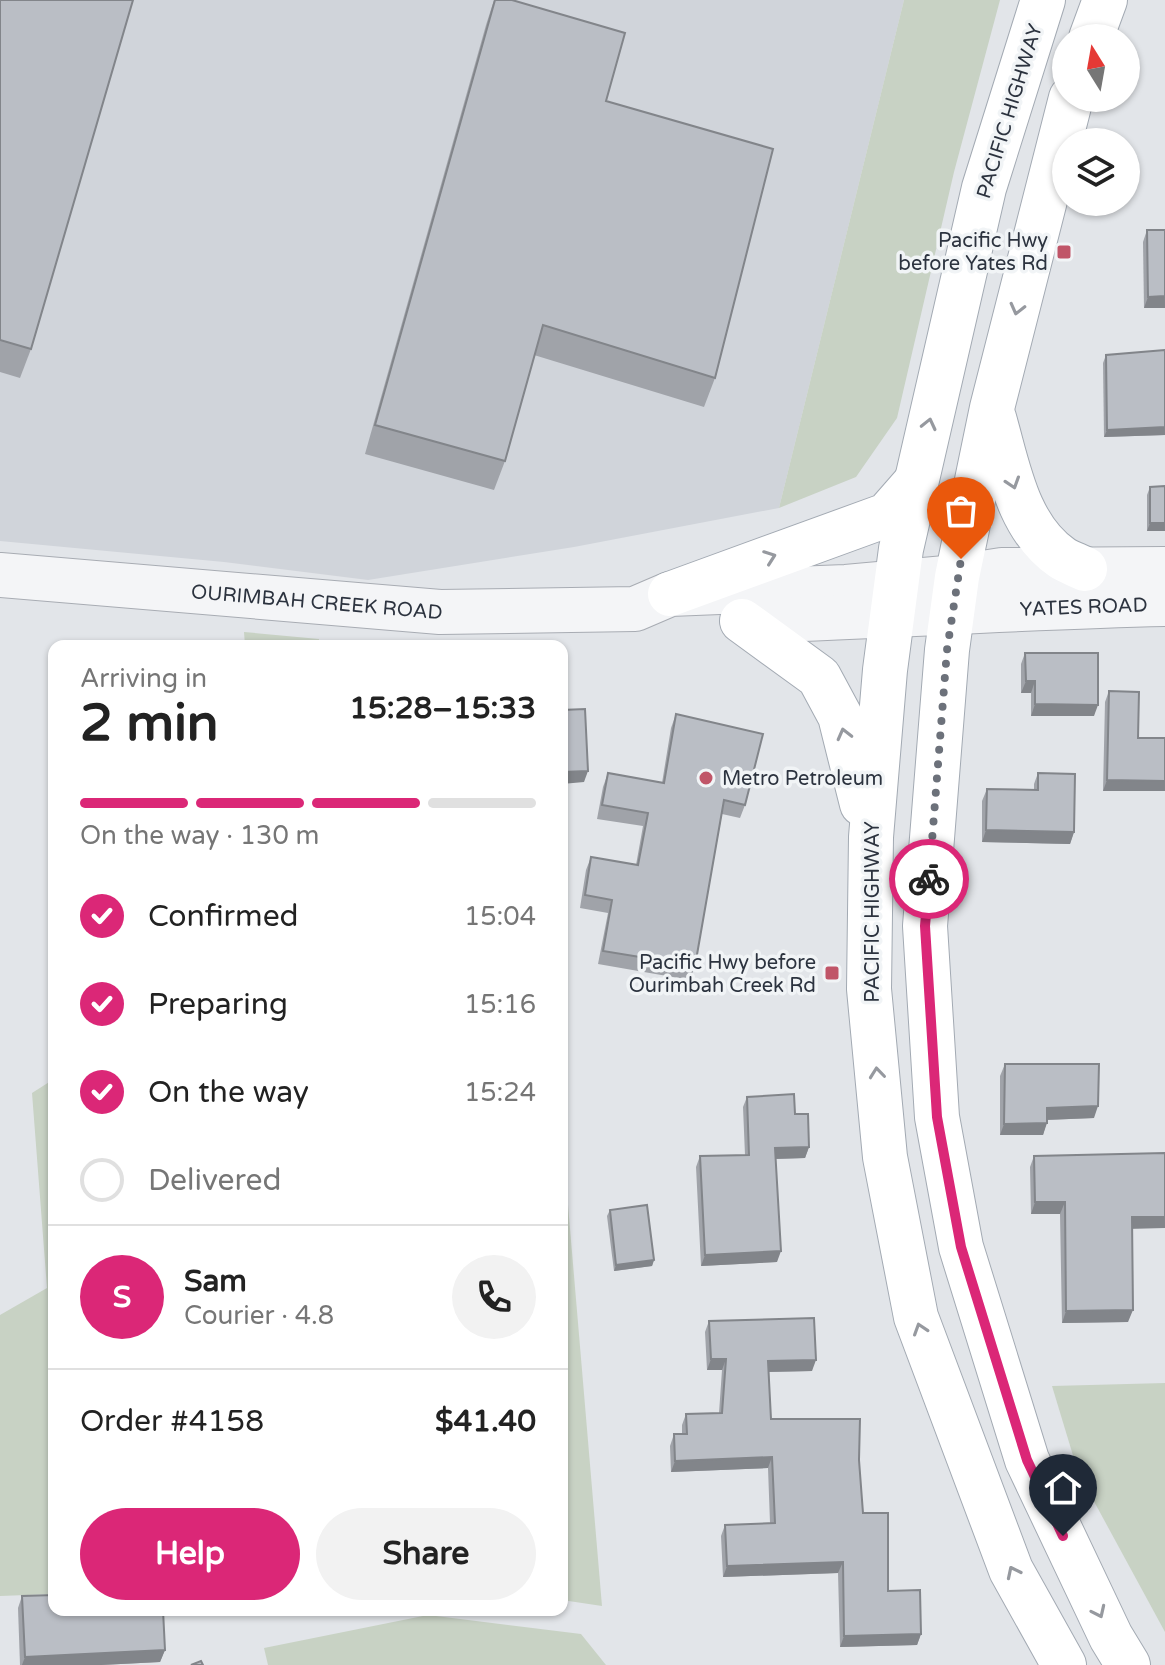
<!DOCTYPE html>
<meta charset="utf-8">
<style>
body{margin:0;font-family:"Varela Round",sans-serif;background:#f2f2f2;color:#222;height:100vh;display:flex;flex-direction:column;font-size:30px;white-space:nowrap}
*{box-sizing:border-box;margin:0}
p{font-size:26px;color:#767676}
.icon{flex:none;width:44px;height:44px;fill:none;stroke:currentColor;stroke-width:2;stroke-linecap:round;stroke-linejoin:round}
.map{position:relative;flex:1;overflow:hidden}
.details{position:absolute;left:48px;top:640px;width:520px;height:976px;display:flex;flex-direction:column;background:#fff;border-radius:16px;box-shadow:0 2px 6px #0004}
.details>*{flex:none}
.needle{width:52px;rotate:349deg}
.controls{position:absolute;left:1052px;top:24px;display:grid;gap:16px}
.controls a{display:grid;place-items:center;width:88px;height:88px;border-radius:50%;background:#fff;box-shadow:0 2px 6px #0004;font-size:40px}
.pin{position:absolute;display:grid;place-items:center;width:68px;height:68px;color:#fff;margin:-82px -34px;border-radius:50% 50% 50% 0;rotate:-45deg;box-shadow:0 0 8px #0007}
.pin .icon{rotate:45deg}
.courier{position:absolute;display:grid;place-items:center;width:80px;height:80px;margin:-40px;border:6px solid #db2777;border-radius:50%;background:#fff;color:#222;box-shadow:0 2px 10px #0007}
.headline em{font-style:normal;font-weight:700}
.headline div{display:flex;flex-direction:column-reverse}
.headline{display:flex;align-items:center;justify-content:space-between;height:136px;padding:0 32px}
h1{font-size:52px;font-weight:700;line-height:60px}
.bar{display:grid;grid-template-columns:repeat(4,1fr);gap:12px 8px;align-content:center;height:96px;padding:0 32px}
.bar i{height:10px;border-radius:6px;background:#e0e0e0}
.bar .selected{background:#db2777}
.bar p{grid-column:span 4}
.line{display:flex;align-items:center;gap:20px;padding:0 32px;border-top:2px solid #e0e0e0}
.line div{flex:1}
.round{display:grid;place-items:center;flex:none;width:84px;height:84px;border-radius:42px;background:#f2f2f2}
ol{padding:0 32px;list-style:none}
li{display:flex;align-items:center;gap:24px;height:88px}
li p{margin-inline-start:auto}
li .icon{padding:8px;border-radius:50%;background:#db2777;color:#fff;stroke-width:4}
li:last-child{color:#767676}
li i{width:44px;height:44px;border:4px solid #e0e0e0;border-radius:50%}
.button{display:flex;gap:16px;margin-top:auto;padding:16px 32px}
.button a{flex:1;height:92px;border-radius:48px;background:#db2777;color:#fff;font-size:32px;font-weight:700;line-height:92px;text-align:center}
.button a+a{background:#f2f2f2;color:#222}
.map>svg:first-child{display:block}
</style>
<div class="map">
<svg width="1165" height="1665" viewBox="0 0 1165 1665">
<rect width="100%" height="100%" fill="#e2e5e9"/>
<path fill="#d0d4da" d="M0,0h904l-125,508 -205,39 -206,33 -144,-18 -224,-21z"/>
<g fill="#c8d2c4">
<path d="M904,0h96l-46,172 -57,246 -41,59 -77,31z"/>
<path d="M244,632l75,7v7h-74z"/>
<path d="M54,1079v515l-54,2v-281l47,-27 -15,-195z"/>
<path d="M562,1134l40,472 -40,-6z"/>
<path d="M1165,1383v249l-87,-160 -26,-86z"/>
<path d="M428,1615l153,19 25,31h-338l-4,-17z"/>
</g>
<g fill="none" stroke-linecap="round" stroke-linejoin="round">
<defs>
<g id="minor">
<path id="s1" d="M0,575l440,37 195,-3 35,-15 176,-7 111,-10 45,-7 163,-1"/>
<path id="s2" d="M744,621c140,-4 280,-14 421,-17"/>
</g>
<g id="major">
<path d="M1043,0l-59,188 -83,361 -16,121 -14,167 -2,152 16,168 31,160 95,253 53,95"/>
<path d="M1091,38l14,-38"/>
<path d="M1071,98l-79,310 -35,169 -10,73 -22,276 12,191 24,130 66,213 84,177 17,28"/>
<path d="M994,418c14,48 23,109 68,140 6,4 15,7 23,11"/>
<path d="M670,594l217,-79 28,-32"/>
<path d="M742,621l77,56 21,39 22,88"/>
</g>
</defs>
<use href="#minor" stroke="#a8acb3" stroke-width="46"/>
<use href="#major" stroke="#a3aab3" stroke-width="46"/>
<use href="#minor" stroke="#f4f5f7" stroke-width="44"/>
<use href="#major" stroke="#fff" stroke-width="44"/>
</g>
<g fill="#a0a3a9">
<path d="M0,0l31,349 -11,29 -20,-6z"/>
<path d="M494,0l112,101 109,277 -11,29 -170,-52 -29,106 -11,29 -129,-36 121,-429z"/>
<path d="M1147,230h18v78h-21l-1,-66z"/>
<path d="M1165,350v85l-61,2 -1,-74 3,-8z"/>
<path d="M1165,486v45h-18v-36l3,-8z"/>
<path d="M1025,653l69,63h-63v-23h-10v-29z"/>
<path d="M1109,691l29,47h27v53h-62l2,-89z"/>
<path d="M676,714l69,91 -5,13 -18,-4 -27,152 -5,14 -92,-16 10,-51 -28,-5 6,-38 5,-13 45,8 7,-39 -46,-7 6,-32 5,-14 54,10 9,-55z"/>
<path d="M1038,773l36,59 -4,12 -88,-2v-41l5,-12 47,1v-6z"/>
<path d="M1005,1064l89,54 -47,2 -4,15h-43v-59z"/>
<path d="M747,1097l48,17 14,33 -4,11 -29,1 1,103 -76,4 -5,-99 4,-11 45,-1 -2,-48z"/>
<path d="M1034,1156l98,73 -4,93 -66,1 -2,-109h-29l-1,-47z"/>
<path d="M610,1210l44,50 -2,6 -38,5 -7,-55z"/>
<path d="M709,1321l103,50 -43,1 2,47 88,41 4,53 25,78 33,43 -4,11 -77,2 -2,-74 -115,4 -2,-41 4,-11 45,-2 -2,-55 -97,4 -1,-26 4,-12h8v-9l4,-11 33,-1 3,-43h-15l-2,-38z"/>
<path d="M22,1596l143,54 -5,12 -59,3h-81l-2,-57z"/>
</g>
<g fill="#82858a">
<path d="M1165,296v12h-21l4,-11z"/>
<path d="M1165,427v8l-61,2 3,-7z"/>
<path d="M1150,523h15v8h-18z"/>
<path d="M1026,681h9l-4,12h-10z"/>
<path d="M1035,704l63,1 -4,11h-63z"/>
<path d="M588,771l-4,11 -22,2v-12z"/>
<path d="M1107,780l58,1v10h-62z"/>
<path d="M986,830l88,2 -4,12 -88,-2z"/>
<path d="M1098,1106l-4,12 -51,2 4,-12z"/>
<path d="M1047,1123l-4,12h-43l4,-11z"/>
<path d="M809,1147l-4,11 -33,1 3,-11z"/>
<path d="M1035,1202h30l-5,12h-29z"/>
<path d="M1132,1217h33v11l-38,1z"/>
<path d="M781,1251l-4,11 -76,4 4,-11z"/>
<path d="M654,1260l-2,6 -38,5 2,-6z"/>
<path d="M1133,1310l-5,12 -66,1 4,-12z"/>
<path d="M711,1359h15l-4,11h-15z"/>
<path d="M816,1360l-4,11 -48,1 4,-11z"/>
<path d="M772,1457l-4,11 -97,4 4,-11z"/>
<path d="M843,1562l-5,11 -115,4 4,-11z"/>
<path d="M921,1634l-4,11 -77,2 4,-11z"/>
<path d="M165,1650l-5,12 -59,3h-79l3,-8z"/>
</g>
<g fill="#babec5" stroke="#82858a" stroke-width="2">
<path d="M0,0h133l-102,349 -31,-9z"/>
<path d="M495,0h17l113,33 -19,68 167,48 -58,229 -172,-53 -38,136 -130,-36z"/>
<path d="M1147,230h18v66l-17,1z"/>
<path d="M1165,350v77l-58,3 -1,-75z"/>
<path d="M1165,486v37h-15v-36z"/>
<path d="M1025,653h73v52l-63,-1v-23h-9z"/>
<path d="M1109,691l30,1 -1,46h27v43l-58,-1z"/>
<path d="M585,709l3,62 -26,1v-62z"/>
<path d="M676,714l87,20 -18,71 -21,-5 -29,166 -92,-15 9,-51 -27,-5 6,-38 47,8 10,-52 -46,-8 6,-32 56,10z"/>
<path d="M1038,773l37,1 -1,58 -88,-2 1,-41 51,1z"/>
<path d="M1005,1064h94l-1,42 -51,2v15l-43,1z"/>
<path d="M794,1094l1,20h13l1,33 -34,1 6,103 -76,4 -5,-99 49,-1 -2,-58z"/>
<path d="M1165,1153v64h-33l1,93 -67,1 -1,-109h-30l-1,-46z"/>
<path d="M647,1205l7,55 -38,5 -6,-55z"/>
<path d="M814,1318l2,42 -48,1 3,58h89l-1,41 4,53h25v78l32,-1 1,44 -77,2 -1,-74 -116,4 -2,-41 50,-2 -3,-66 -97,4 -1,-27h13l-1,-20 36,-1 4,-54h-15l-2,-38z"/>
<path d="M54,1595v15h109l2,40 -140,7 -3,-61z"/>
<path d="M201,1661l2,4h-12z"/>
</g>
<defs><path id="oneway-chevron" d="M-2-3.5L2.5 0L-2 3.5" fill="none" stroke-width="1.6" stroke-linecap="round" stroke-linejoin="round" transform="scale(2)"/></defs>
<g stroke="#96999f">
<use href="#oneway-chevron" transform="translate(1017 309) rotate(104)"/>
<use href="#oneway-chevron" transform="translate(929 424) rotate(-77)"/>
<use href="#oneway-chevron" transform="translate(1013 483) rotate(72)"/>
<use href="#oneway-chevron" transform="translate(770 557) rotate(-20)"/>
<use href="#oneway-chevron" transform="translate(844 734) rotate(-104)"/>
<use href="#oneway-chevron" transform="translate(877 1073) rotate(-96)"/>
<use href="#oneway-chevron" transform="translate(920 1329) rotate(-108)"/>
<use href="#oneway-chevron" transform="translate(1013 1572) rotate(-116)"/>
<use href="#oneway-chevron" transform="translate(1099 1612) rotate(65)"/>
</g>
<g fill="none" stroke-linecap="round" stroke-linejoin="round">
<path stroke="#6c717a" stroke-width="8" stroke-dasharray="0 14.4" d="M929,879l18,-229 14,-91"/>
<path stroke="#db2777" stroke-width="10" d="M929,879l-4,47 12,191 24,130 66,213 36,76"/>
</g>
<g fill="#c05568" stroke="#f1f4f6" stroke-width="3">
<rect x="1056" y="244" width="16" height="16" rx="4"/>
<circle cx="706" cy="778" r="8"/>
<rect x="824" y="965" width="16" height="16" rx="4"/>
</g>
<g text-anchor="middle" stroke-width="7" stroke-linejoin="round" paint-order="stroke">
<g font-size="20" fill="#2c333f" stroke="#f1f4f6">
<text transform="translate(1009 111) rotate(-73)" y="7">PACIFIC HIGHWAY</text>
<text dy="7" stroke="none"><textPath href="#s1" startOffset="318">OURIMBAH CREEK ROAD</textPath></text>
<text dy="7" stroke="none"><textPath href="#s2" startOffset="340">YATES ROAD</textPath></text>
<text transform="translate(872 912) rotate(-90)" y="7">PACIFIC HIGHWAY</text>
</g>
<g font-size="20" fill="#2c333f" stroke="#f1f4f6" text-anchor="end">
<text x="1048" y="247">Pacific Hwy<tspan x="1048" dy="23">before Yates Rd</tspan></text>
<text x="722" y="785" text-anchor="start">Metro Petroleum</text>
<text x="816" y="969">Pacific Hwy before<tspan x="816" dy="23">Ourimbah Creek Rd</tspan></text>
</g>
</g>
</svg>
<div class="controls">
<a><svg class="needle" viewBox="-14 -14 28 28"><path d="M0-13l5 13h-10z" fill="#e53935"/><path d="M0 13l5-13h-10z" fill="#767676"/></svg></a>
<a><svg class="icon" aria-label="layers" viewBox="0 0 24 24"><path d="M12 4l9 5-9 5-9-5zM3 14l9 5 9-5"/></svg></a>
</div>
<div class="pin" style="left:961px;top:559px;background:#ea580c"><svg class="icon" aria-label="bag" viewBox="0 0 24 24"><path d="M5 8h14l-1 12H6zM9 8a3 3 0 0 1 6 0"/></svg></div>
<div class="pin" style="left:1063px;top:1536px;background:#1f2937"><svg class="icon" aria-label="home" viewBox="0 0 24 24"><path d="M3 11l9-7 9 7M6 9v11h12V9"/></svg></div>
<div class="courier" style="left:929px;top:879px"><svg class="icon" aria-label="bike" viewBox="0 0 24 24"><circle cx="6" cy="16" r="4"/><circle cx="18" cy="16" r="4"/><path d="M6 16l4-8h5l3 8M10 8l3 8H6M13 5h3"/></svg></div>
<section class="details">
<div class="headline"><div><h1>2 min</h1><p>Arriving in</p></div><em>15:28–15:33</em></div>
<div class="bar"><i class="selected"></i><i class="selected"></i><i class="selected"></i><i></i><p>On the way · 130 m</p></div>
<ol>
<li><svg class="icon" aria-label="check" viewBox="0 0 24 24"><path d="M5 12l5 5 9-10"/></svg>Confirmed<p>15:04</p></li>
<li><svg class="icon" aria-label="check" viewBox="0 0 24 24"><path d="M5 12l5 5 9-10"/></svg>Preparing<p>15:16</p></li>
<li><svg class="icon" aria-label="check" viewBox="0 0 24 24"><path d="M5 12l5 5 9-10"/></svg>On the way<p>15:24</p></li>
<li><i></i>Delivered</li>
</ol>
<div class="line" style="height:144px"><b class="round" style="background:#db2777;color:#fff">S</b><div><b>Sam</b><p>Courier · 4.8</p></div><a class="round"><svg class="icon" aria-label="phone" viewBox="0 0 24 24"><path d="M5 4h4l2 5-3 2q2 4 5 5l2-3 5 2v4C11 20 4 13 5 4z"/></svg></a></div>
<div class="line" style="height:104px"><div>Order #4158</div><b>$41.40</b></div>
<div class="button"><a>Help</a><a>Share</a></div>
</section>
</div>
